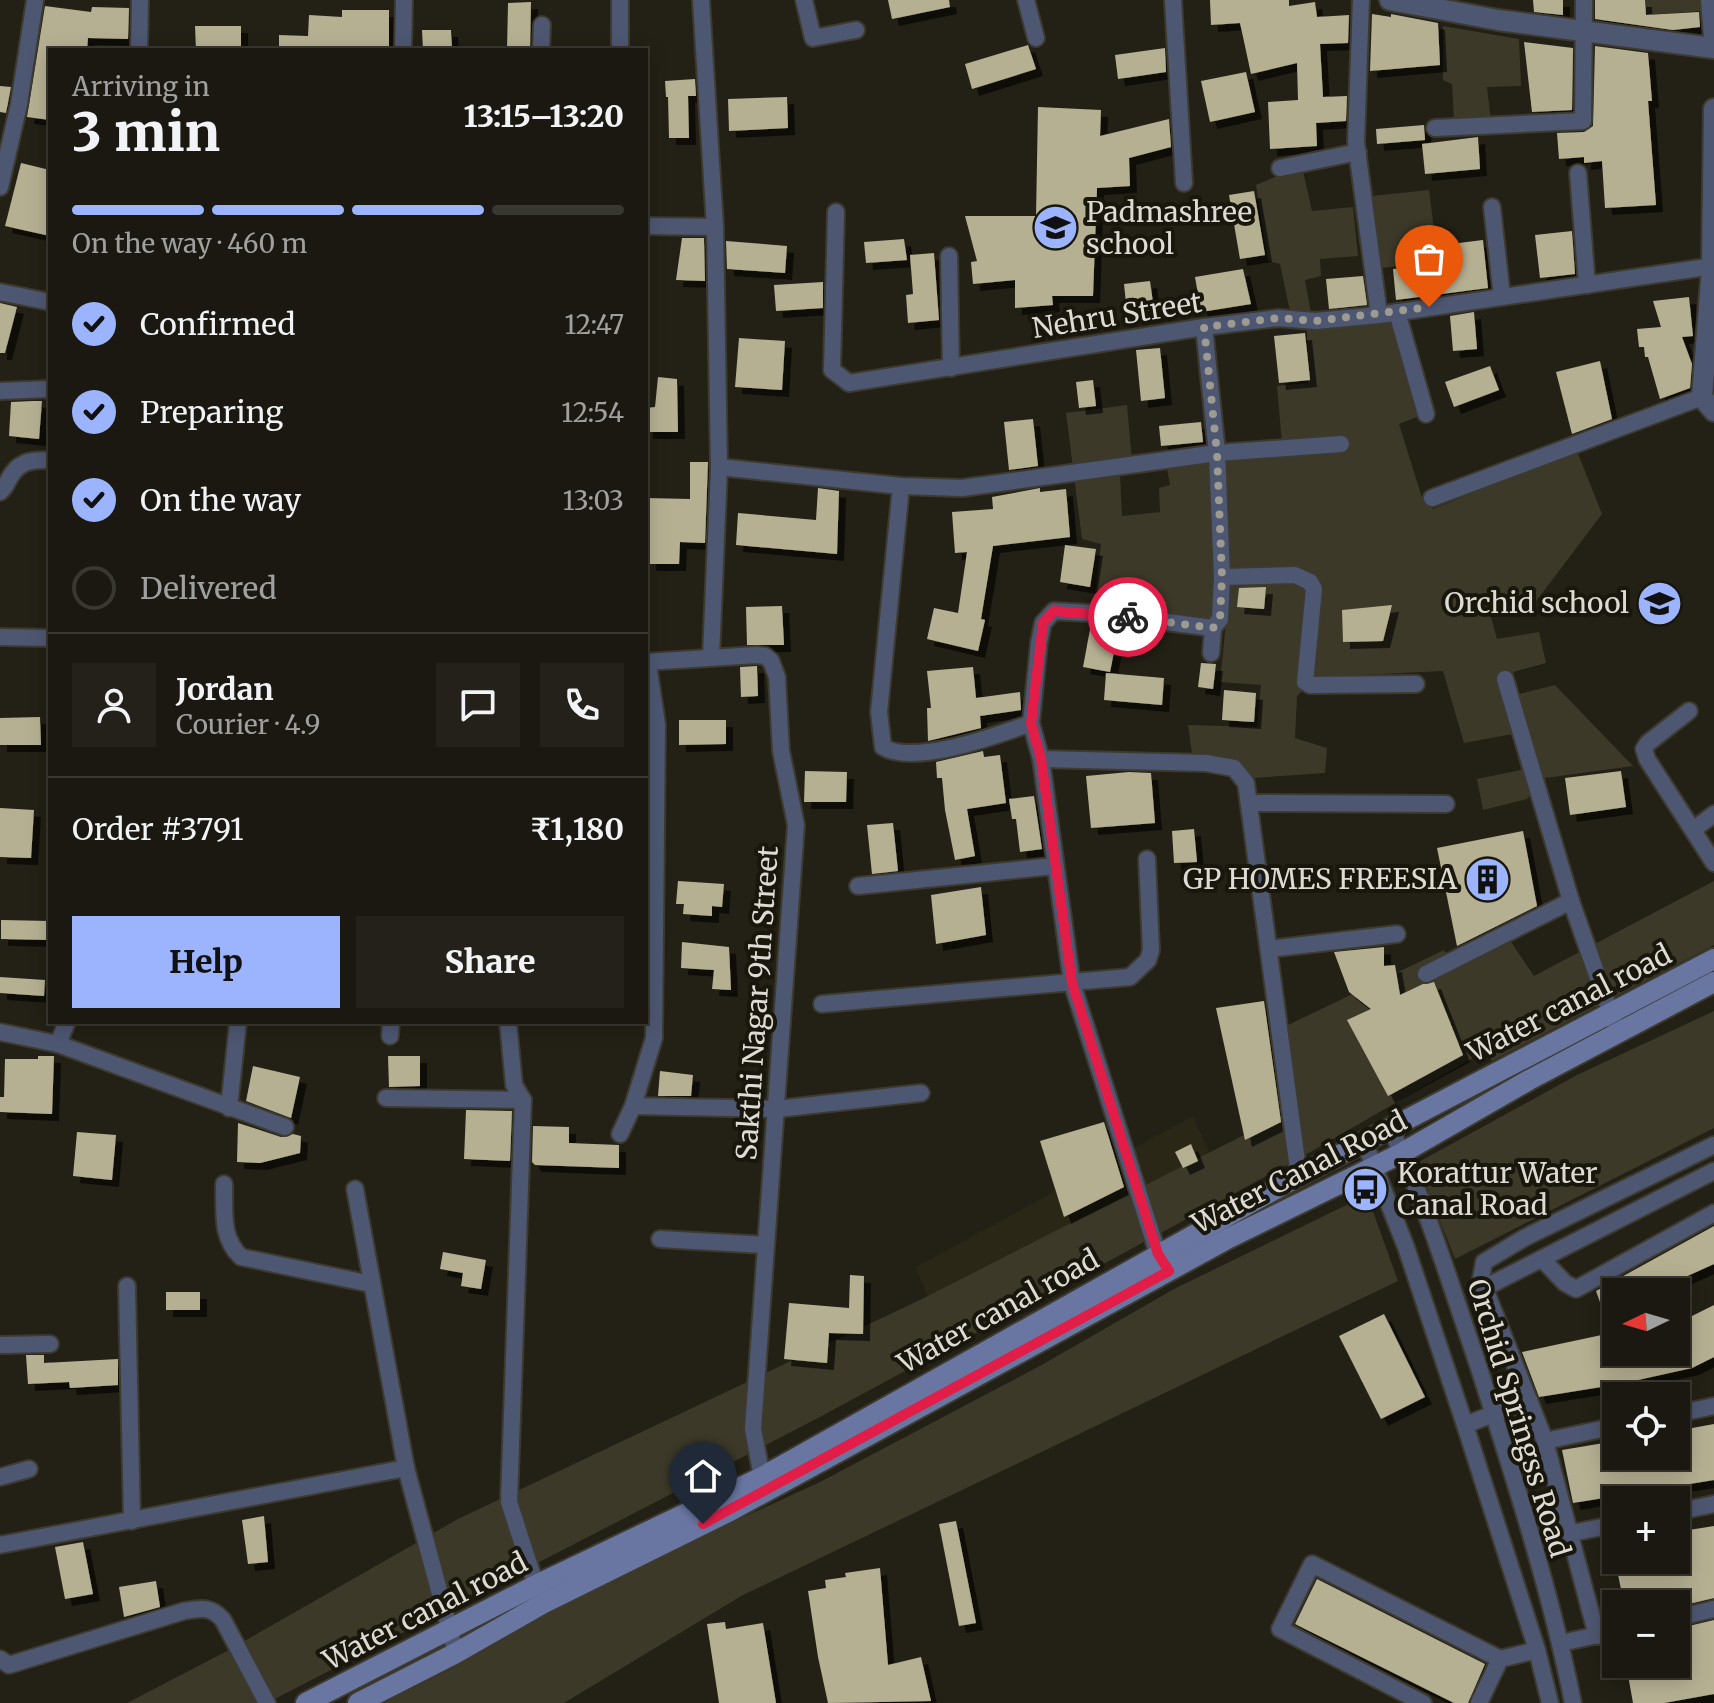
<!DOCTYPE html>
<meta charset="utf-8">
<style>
body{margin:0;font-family:Merriweather,serif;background:#232119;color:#f1f3f6;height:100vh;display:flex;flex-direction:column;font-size:30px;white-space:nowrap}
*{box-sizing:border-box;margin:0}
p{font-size:26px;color:#9fa09f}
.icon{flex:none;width:44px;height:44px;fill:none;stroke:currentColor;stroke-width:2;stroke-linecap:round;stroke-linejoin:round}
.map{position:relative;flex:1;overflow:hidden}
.panel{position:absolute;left:48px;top:48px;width:600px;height:976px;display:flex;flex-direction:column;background:#1a1810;border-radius:0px;box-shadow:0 4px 20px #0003,0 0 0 2px #383730}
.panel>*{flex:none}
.needle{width:52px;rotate:265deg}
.controls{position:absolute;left:1602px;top:1278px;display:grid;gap:16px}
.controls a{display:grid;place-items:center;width:88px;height:88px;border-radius:0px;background:#1a1810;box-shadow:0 4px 20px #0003,0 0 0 2px #383730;font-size:40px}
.pin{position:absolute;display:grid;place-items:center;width:68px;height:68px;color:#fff;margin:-82px -34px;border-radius:50% 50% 50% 0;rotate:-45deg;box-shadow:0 0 8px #0007}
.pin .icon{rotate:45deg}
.courier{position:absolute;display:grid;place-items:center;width:80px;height:80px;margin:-40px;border:6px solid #e11d48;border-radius:50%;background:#fff;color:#222;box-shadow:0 2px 10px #0007}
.headline em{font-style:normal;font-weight:800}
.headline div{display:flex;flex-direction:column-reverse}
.headline{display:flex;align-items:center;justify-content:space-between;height:136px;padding:0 24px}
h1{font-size:52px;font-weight:800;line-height:60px}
.bar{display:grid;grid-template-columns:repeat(4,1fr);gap:12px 8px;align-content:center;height:96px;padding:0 24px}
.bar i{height:10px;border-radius:6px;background:#383730}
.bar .active{background:#9cb4fd}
.bar p{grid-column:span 4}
.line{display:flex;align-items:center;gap:20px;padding:0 24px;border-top:2px solid #383730}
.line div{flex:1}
.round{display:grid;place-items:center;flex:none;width:84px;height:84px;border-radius:0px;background:#232119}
ol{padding:0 24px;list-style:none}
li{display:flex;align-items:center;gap:24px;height:88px}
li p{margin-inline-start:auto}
li .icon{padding:8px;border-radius:50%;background:#9cb4fd;color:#111;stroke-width:4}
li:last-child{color:#9fa09f}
li i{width:44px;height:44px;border:4px solid #383730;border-radius:50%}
.action{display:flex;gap:16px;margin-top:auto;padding:16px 24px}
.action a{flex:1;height:92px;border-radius:0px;background:#9cb4fd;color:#111;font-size:32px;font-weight:800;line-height:92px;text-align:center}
.action a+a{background:#232119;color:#f1f3f6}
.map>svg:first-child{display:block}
</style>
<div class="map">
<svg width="1714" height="1703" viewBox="0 0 1714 1703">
<defs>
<filter id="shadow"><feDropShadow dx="7" dy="7" stdDeviation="0" flood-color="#0009"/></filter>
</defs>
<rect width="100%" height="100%" fill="#232015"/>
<path fill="#2b2716" d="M1193,1116l30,67 -278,159 -29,-75z"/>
<g fill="#3d3929">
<path d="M1645,0h55v11l-54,4z"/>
<path d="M1443,26l76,13 2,47 -34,1 4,34 -37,1 -2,-38 -9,-4z"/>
<path d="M1303,171l9,40 41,-4 5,49 -38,3 1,17 -16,4 6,33 -21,-2 -10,-47 -12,-3 -12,-76 26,-11z"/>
<path d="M1429,190l9,72 -57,6 -9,-72z"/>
<path d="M1392,321l25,96 -18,7 24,77 10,8 144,-58 25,63 -68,90 -44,9 7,26 42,-7 7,31 -33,9 6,22 36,-9 78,81 -88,12 -18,21 -44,11 -6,-31 44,-9 -8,-36 -49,9 -21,-72 -126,6 -20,19 -2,42 32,10 -2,25 -71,5 -60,-10 -6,-43 69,2 4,-42 -41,-3 6,-60 -132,-18 7,-60 -19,-5 -16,-126 61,-8 6,67 -13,3 2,41 38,-4 -1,-24 11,-3 -3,-16 44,-7 72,-7 -6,-69 31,-3 -1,-54 11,1z"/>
<path d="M1714,881v64l-222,116 -7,-10 -178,103 -489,264 -551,285h-140l100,-52 231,-132 464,-220 373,-190 -7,-84 156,-75 9,21 58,-29 23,34z"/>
<path d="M1714,1011v117l-259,131 -38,-96 160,-88z"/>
<path d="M1367,1195l31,86 -655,314 -179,108h-180l75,-38 88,-51 171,-85 102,-47 218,-115 136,-78z"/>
</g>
<g fill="#b6b093" filter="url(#shadow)">
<path d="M888,0h61l1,7 -58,12z"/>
<path d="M1210,0h79v6l26,-4 2,15 32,-2 -1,28 -28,1 3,53 24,-1 -1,25 -30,2 1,23 -47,3 -2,-47 30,-2 -1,-37 -46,11 -11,-51 -29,2z"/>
<path d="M1533,0h30v15l-29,-3z"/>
<path d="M1595,0h50l1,15 53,-3 1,15 -27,3 -78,-11z"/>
<path d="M531,2l-1,48h-23l1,-47z"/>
<path d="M45,6l46,6 1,-5 37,1 -1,31 -40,-1 -1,12h-37v70l-23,-3z"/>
<path d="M342,10h47v40h-110v-15l29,1 1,-21 33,2z"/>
<path d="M1372,14l19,3v-3l47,9 2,42 -70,6z"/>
<path d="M195,26h46v24h-45z"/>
<path d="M422,30h29l1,19 -29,1z"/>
<path d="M1524,42l49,6 -1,62 -40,2z"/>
<path d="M1028,45l8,24 -64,20 -7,-25z"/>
<path d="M1595,46l53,7 4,48h-4l8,104 -51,3 -3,-47 -18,2v-6l-25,2 -2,-26 27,-1 9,-6z"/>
<path d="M1165,48l1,24 -48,7 -3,-24z"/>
<path d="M1246,72l9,40 -45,10 -9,-41z"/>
<path d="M695,79l1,17h-8l1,42h-20l-1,-41h-2l-1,-16z"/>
<path d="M0,86l11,1 -5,26 -6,-1z"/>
<path d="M787,97l1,31 -59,3 -1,-32z"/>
<path d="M1038,107l63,3 -1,26 69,-17 2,28 -42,11 1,28 -33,2 -4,108h-41l1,9 -38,3v-28l-42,4 -2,-22 6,-1 -12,-45h71z"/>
<path d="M1424,125l1,15 -48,4 -1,-15z"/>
<path d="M1478,137l2,32 -55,5 -3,-30z"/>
<path d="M21,163l29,7v66l-45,-10z"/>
<path d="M1254,191l11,64 -25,4 -11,-64z"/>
<path d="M1572,231l3,43 -35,4 -5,-43z"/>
<path d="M682,238h22l1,43 -29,-1z"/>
<path d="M904,239l3,21 -41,3 -2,-21z"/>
<path d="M1483,240l5,48 -92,12 -3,-31 52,-5 -2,-19z"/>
<path d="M726,241l61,5 -2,27 -58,-4z"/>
<path d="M934,253l5,67 -31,3 -2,-28 7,-1 -3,-39z"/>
<path d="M1243,269l8,35 -50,8 -6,-35z"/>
<path d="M1363,276l4,29 -38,4 -3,-30z"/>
<path d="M1150,281l4,29 -27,3 -3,-29z"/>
<path d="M823,282v26l-47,3 -2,-26z"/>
<path d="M1689,297l4,39 -11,1 10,27 -2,24 -30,11 -12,-42h-3l-1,-10h-5l-2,-18 24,-2 -8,-26z"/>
<path d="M0,303l17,4 -12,46h-5z"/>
<path d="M1474,312l3,37 -24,2 -3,-35z"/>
<path d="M1305,333l5,47 -31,3 -5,-47z"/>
<path d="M739,338l46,3 -3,49 -47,-3z"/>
<path d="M1160,348l5,50 -24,3 -5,-51z"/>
<path d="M1600,361l12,58 -40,15 -16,-62z"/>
<path d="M1490,366l9,24 -45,17 -9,-25z"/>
<path d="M658,377l19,2 1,53h-32v-24l9,-1z"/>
<path d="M1093,380l3,26 -17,2 -3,-26z"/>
<path d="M33,401h9l-3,38 -30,-3 2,-34z"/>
<path d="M1033,419l5,47 -29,4 -5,-48z"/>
<path d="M1201,422l2,20 -42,4 -2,-20z"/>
<path d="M690,462h18l-3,81 -25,-1 -1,22h-30l-3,-66 44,1z"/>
<path d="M818,488l21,3 -2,63 -101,-9 2,-32 78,7z"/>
<path d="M1040,488v4l26,-3 4,48 -77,9 -12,73 4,1 -7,31 -51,-12 7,-31 24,5 9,-61 -12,1 -3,-41 41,-3 -1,-12z"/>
<path d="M1065,545l31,4 -6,38 -30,-5z"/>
<path d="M1266,587l-2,22 -27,-2 2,-19z"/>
<path d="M1392,605l-9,36 -40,1 -1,-32z"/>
<path d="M782,606l2,39h-37l-1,-38z"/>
<path d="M1091,624l28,3 -9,45 -27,-5z"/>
<path d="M1201,663l15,1 -3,25 -15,-2z"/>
<path d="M757,666l1,30 -17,1 -1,-30z"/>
<path d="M973,667l3,31 44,-6 1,18 -41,6 1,12 -53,13 -1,-33h4l-4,-37z"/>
<path d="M1106,673l58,5 -2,27 -58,-5z"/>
<path d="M1224,690l32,3 -2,29 -32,-2z"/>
<path d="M40,717l1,28h-41v-27z"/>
<path d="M679,720h47v24l-47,1z"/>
<path d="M983,751l1,6 16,-2 6,48 -39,6 8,47 -20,4 -10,-50 -3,-32h-5l-1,-16z"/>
<path d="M805,771l42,1 -1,30h-42z"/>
<path d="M1621,771l5,36 -56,8 -5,-37z"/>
<path d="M1129,772l22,1 4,50 -64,5 -5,-52z"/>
<path d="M1034,796l8,53 -22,3 -4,-33h-4l-3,-20z"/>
<path d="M0,808l34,2 -3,48 -31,-1z"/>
<path d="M893,823l5,48 -26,3 -5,-49z"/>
<path d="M1194,829l3,33 -23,1 -2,-32z"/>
<path d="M1523,831l14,75 -80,40 -20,-98z"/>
<path d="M678,881l46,3 -2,23 -10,-1v10l-29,-2 1,-10h-8z"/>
<path d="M981,887l5,48 -50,9 -5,-49z"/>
<path d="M1,920l49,1v19l-49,-1z"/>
<path d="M682,942l47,5 2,43 -19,-1 2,-19 -33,-2z"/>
<path d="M1384,947v19l11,-1 5,30 23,-11 11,-2 29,73 -75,41 -41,-76 24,-11 -22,-17 -15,-40z"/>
<path d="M0,977l45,3 -1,16 -44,-3z"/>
<path d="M1264,1001l17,121 -36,18 -29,-132z"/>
<path d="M38,1056h16l-2,58 -52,-2v-15h4l1,-38h33z"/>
<path d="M388,1056h32v30l-31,1z"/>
<path d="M253,1066l47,11 -9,41 -45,-17z"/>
<path d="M660,1071l33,4 -2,21h-33z"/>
<path d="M466,1110l46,1 -2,50 -46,-2z"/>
<path d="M1104,1122l20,65 -60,30 -24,-76z"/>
<path d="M238,1123l43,14 12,-3 8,2 -1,17 -40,10 -23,-1z"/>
<path d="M533,1126l36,1v16l50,2v23l-84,-3 -3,-3z"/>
<path d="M77,1132l39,3 -4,45 -39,-4z"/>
<path d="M1191,1144l7,17 -15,7 -8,-16z"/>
<path d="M1714,1226v38l-62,28h-36v60h60v-33l16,-3 22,-11v52l-22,11 -72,16 -81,13 -17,-45 89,-19 -15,-42z"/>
<path d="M443,1252l43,8 -5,29 -20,-3 2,-13 -23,-4z"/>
<path d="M850,1275l14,1 -1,58 -34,-1 -2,30 -43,-4 5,-56 60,5z"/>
<rect x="166" y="1292" width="34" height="18"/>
<path d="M1384,1314l41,83 -44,22 -42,-83z"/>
<path d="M26,1355h18v8l74,-4v26l-48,3 -1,-6 -41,2z"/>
<path d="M1714,1424v56l-141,23 -11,-53 54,-9v15h60v-25z"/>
<path d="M264,1516l4,46 -20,2 -6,-44z"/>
<path d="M956,1521l20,102 -17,3 -20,-102z"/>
<path d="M1714,1526v72l-38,9v-3h-52l-9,-44h61v-28z"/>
<path d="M83,1542l10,52 -28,5 -10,-52z"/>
<path d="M880,1568l8,97 33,-8 10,44 -103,2 -10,-46 -10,-66 18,-3 -1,-8 21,-3 -1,-4z"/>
<path d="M1317,1579l168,85 -17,39h-14l-159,-79z"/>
<path d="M156,1581l4,26 -36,10 -5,-30z"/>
<path d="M1714,1620v74l-50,9h-31l-7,-39h50v-35z"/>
<path d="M725,1622l1,7 37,-6 13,80h-57l-12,-79z"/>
</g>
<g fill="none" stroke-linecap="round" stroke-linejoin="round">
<defs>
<g id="minor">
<path d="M701,0l14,227 4,240 -8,190"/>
<path d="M804,0l9,38 43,-8"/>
<path d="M1026,0l10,38"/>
<path d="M1173,0l11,183"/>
<path d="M1361,0l-5,142 23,173"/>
<path d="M139,50l1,-50"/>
<path d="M403,50l1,-50"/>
<path d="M541,50l1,-25"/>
<path d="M620,50v-50"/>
<path d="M1435,128l148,-7 1,-121"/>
<path d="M1280,168l78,-16"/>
<path d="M1578,173l9,112"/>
<path d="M0,187l19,-83 16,-104"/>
<path d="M1492,207l10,90"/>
<path d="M836,212l-4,158 17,13 355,-56 74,-9 38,3 63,-6 335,-49"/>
<path d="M646,226l69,1"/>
<path d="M949,256l2,112"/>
<path d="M0,292l50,10"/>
<path d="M1397,312l29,102"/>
<path d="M0,391l50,-2"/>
<path d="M719,467l182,19 61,2 255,-35 124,-9"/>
<path d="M901,486l-22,226 4,35c31,19 115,-12 148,-24"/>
<path d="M0,492c7,-6 7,-11 12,-18 9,-14 23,-14 38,-14"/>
<path d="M1432,498l270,-101"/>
<path d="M1222,577l73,-2 15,7 4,7 -9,93 5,3 106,-1"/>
<path d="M0,637l50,1"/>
<path d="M1211,653l2,-25"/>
<path d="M646,662l110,-7 9,1 6,5 6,16 4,74 15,74 -43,604 9,48"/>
<path d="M1505,679l66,222 43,122"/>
<path d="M1689,711l-41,32 -4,6 3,10 67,104"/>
<path d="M1041,759l165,4 28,5 12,15 53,393"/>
<path d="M1250,803l196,1"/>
<path d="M1693,830l21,-16"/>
<path d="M858,886l196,-20"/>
<path d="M1269,949l128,-15"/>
<path d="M1426,974l145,-73"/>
<path d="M822,1004l308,-27 18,-17 3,-10 -4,-91"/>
<path d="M508,1022l6,63 9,15 -14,402 30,93"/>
<path d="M0,1032l58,12 227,83"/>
<path d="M390,1036l1,-14"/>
<path d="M58,1044l9,-22"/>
<path d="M386,1098l137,2"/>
<path d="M633,1106l144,3 144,-16"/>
<path d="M229,1108l9,-86"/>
<path d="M1390,1127c36,76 60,156 87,235 36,112 73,226 96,341"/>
<path d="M620,1134l13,-28 21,-68 3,-313 -9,-61"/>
<path d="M1364,1141l42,106 59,178 72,225 13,53"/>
<path d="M224,1184c1,27 -4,53 17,73l130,27"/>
<path d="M355,1189l51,279 50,185"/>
<path d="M660,1239l106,6"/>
<path d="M1542,1259l23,24 11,6 138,-76"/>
<path d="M1164,1263l-6,-9 -86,-271 -31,-224 -10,-36 8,-80 4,-20 11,-12 51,3 108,14 7,-9 2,-42 -5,-124 -13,-126"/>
<path d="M127,1286l5,235"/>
<path d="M1484,1288l230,-117"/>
<path d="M0,1345l50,-1"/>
<path d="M1676,1414l38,-8"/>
<path d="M1465,1425l64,-25"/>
<path d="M1545,1441l71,-15"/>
<path d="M0,1477l29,-8"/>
<path d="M1676,1512l38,-8"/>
<path d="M1568,1534l48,-10"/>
<path d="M0,1545l406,-77"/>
<path d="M1676,1618l38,-9"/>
<path d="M1597,1636l-52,-195 -64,-162 3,-17 40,-24 190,-93"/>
<path d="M1561,1643l55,-12"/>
<path d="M0,1659l9,6 175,-54c17,-3 27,-5 39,9l44,83"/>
<path d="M1423,1703l-143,-74 32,-65 188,95 37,-9"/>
<path d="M1479,1703l21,-44"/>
</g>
<g id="tertiary">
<path d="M1390,0l108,20 216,28"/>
<path d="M1711,0l3,37"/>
<path d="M1714,109l-2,158 -10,130 12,14"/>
</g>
<g id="secondary">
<path d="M306,1703l230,-118 226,-108 537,-301 415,-217"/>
<path d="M358,1703l98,-50 86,-49 188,-93 499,-273 173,-85 127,-73 185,-98"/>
</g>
</defs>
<use href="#minor" stroke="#3d3a30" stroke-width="20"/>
<use href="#tertiary" stroke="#3d3a30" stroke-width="24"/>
<use href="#secondary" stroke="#3d3a30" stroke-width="24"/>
<use href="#minor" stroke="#4e5772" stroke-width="16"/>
<use href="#tertiary" stroke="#4e5772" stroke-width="20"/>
<use href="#secondary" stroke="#6876a1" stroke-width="20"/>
</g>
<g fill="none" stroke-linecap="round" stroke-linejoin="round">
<path stroke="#9c9a91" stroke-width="8" stroke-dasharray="0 14.4" d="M1128,617l85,11 7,-9 2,-42 -5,-124 -13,-126 74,-9 38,3 113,-14"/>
<path stroke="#e11d48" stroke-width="10" d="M703,1524l466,-253 -11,-17 -86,-271 -31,-224 -10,-36 12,-100 11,-12 74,6"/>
</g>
<defs>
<symbol id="school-disc" viewBox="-11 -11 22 22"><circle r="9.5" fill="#9cb4fd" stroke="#19170c"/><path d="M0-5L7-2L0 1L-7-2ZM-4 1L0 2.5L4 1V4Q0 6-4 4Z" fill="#111"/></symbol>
<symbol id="building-disc" viewBox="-11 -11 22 22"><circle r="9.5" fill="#9cb4fd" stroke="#19170c"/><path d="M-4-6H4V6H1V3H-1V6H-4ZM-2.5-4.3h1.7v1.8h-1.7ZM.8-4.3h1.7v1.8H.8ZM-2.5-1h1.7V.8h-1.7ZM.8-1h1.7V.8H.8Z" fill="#111"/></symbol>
<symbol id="bus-disc" viewBox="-11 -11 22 22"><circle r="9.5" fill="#9cb4fd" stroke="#19170c"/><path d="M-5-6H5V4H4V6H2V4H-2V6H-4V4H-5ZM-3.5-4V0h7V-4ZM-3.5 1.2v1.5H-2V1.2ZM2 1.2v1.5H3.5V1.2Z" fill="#111"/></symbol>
</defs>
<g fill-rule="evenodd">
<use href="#school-disc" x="1030" y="202" width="51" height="51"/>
<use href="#school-disc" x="1634" y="578" width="51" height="51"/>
<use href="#building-disc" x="1462" y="854" width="51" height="51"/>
<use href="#bus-disc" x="1340" y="1164" width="51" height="51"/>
</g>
<g text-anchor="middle" stroke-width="8" stroke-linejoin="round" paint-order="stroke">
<g font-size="28" fill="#dddbd4" stroke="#19170c" text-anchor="start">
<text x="1086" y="222">Padmashree<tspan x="1086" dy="32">school</tspan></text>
<text x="1629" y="613" text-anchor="end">Orchid school</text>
<text x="1457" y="889" text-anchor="end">GP HOMES FREESIA</text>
<text x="1397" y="1183">Korattur Water<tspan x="1397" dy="32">Canal Road</tspan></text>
</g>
<g font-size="28" fill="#dddbd4" stroke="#19170c">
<text transform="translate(1117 315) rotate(-9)" y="10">Nehru Street</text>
<text transform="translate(757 1003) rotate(-86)" y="10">Sakthi Nagar 9th Street</text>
<text transform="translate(1569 1003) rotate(-27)" y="10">Water canal road</text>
<text transform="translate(1299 1172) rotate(-27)" y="10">Water Canal Road</text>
<text transform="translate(998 1311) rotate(-29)" y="10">Water canal road</text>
<text transform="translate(1519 1418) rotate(73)" y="10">Orchid Springss Road</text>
<text transform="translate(425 1611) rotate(-27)" y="10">Water canal road</text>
</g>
</g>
</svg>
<div class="controls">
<a><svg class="needle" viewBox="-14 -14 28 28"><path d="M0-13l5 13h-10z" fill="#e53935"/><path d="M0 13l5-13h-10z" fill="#9fa09f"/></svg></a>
<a><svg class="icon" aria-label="locate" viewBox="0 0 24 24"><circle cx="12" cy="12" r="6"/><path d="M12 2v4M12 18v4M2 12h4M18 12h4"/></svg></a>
<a>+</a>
<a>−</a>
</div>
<div class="pin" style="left:1429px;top:307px;background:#ea580c"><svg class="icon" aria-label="bag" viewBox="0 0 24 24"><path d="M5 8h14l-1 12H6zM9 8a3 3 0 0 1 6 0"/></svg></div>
<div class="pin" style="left:703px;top:1524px;background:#1f2937"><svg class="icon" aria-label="home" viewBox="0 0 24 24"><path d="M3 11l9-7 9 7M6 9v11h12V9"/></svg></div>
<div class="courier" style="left:1128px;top:617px"><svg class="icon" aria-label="bike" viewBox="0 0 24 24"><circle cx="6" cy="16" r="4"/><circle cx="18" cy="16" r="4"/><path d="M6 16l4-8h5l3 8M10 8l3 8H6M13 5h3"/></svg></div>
<section class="panel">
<div class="headline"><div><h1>3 min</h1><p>Arriving in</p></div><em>13:15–13:20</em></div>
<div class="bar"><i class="active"></i><i class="active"></i><i class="active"></i><i></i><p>On the way · 460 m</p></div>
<ol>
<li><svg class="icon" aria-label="check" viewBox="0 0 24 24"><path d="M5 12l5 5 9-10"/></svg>Confirmed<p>12:47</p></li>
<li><svg class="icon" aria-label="check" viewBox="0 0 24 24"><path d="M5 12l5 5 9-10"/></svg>Preparing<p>12:54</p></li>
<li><svg class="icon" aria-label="check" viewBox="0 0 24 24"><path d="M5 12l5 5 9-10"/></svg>On the way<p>13:03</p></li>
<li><i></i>Delivered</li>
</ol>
<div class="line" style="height:144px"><a class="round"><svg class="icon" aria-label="person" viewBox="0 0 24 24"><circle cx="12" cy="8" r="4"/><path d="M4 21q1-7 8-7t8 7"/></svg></a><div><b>Jordan</b><p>Courier · 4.9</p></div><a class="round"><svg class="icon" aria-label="chat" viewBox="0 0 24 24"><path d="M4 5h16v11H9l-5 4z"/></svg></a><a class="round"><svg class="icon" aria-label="phone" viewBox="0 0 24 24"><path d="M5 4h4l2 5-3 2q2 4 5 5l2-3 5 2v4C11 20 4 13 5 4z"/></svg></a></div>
<div class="line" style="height:104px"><div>Order #3791</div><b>₹1,180</b></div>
<div class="action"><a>Help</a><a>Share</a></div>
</section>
</div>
